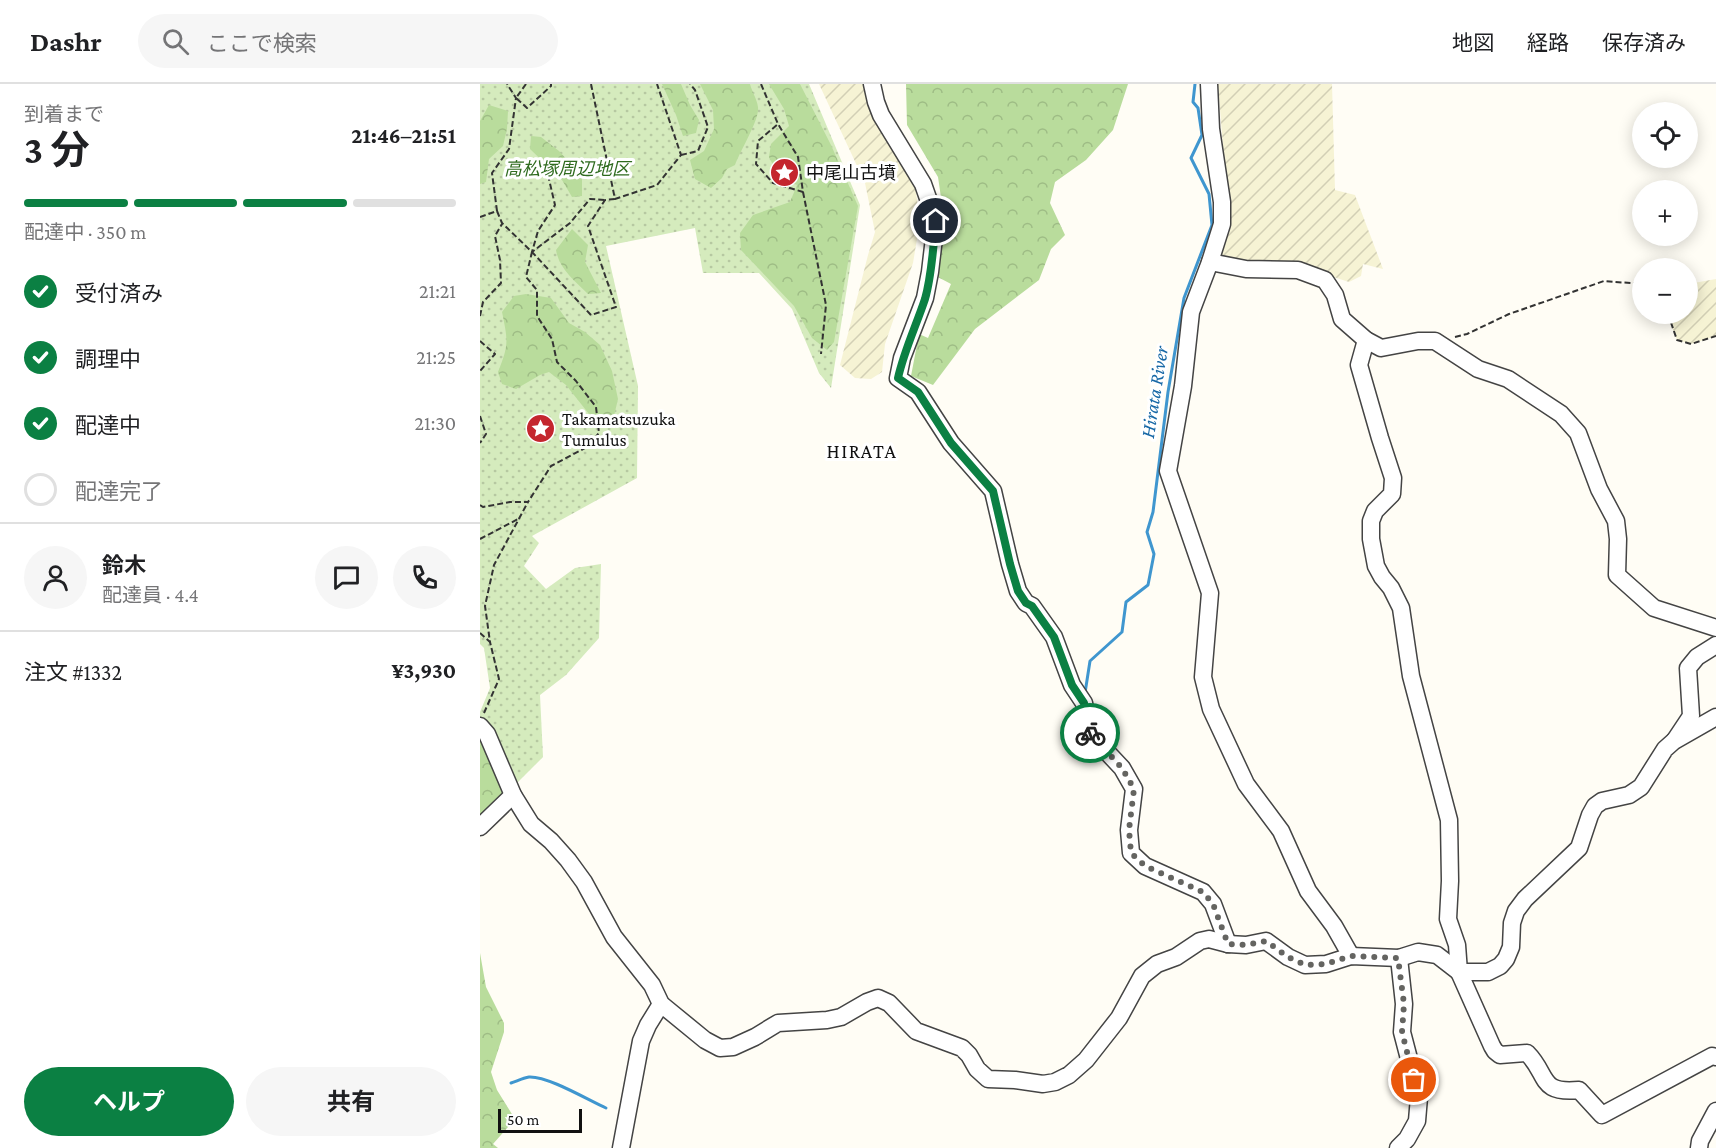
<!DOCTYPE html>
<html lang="ja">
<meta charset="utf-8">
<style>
body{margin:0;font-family:"Crimson Pro","Noto Sans JP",serif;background:#f6f6f6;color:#202124;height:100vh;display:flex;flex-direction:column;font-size:22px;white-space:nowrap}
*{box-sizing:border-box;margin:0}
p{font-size:20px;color:#757577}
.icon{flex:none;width:33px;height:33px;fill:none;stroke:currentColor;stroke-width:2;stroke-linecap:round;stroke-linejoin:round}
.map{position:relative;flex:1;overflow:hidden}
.sheet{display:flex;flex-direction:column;background:#fff;width:480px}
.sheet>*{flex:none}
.buttons{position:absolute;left:1152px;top:18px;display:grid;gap:12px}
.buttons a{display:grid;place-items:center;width:66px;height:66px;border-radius:50%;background:#fff;box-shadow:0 3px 15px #0003;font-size:30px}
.scale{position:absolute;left:18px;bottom:15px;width:84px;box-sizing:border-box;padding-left:6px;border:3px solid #111;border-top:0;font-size:16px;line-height:21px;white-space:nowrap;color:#111;-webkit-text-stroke:4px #fff;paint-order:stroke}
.pin{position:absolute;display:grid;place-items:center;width:51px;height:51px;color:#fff;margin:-26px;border:3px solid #fff;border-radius:50%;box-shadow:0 2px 6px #0007}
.courier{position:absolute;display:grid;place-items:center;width:60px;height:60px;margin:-30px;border:4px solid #0b8043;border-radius:50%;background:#fff;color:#222;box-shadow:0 2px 8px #0007}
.headline em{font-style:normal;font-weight:700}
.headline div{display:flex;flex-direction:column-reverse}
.headline{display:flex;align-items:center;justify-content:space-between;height:102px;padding:0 24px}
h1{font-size:39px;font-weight:700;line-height:45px}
.bar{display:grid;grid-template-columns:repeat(4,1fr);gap:9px 6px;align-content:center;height:72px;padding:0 24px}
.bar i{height:8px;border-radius:4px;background:#e0e0e0}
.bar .active{background:#0b8043}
.bar p{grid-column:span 4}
.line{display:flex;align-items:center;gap:15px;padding:0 24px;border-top:2px solid #e0e0e0}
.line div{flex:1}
.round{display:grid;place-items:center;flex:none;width:63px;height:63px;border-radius:32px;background:#f6f6f6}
ol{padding:0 24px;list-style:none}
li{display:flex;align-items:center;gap:18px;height:66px}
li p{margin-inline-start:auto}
li .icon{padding:6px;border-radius:50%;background:#0b8043;color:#fff;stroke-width:4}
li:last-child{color:#757577}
li i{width:33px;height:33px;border:3px solid #e0e0e0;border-radius:50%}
.cta{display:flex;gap:12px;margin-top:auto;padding:12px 24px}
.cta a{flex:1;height:69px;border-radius:36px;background:#0b8043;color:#fff;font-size:24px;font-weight:700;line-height:69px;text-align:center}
.cta a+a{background:#f6f6f6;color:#202124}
header{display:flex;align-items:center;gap:36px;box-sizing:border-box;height:84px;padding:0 30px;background:#fff;border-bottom:2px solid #e0e0e0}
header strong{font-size:28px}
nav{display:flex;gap:33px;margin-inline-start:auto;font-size:21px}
.search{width:420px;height:54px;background:#f6f6f6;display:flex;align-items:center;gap:15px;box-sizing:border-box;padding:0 21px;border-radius:33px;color:#757577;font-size:22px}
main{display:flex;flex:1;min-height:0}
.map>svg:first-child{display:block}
</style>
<header>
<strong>Dashr</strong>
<div class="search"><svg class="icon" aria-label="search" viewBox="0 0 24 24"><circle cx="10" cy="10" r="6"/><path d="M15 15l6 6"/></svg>ここで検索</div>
<nav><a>地図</a><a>経路</a><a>保存済み</a></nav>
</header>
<main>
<section class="sheet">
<div class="headline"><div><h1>3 分</h1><p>到着まで</p></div><em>21:46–21:51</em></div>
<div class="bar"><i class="active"></i><i class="active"></i><i class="active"></i><i></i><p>配達中 · 350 m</p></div>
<ol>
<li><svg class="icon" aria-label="check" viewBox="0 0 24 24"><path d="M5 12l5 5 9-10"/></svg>受付済み<p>21:21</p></li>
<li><svg class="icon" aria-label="check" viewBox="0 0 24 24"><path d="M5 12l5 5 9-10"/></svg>調理中<p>21:25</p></li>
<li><svg class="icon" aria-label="check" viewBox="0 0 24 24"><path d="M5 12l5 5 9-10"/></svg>配達中<p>21:30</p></li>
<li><i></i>配達完了</li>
</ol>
<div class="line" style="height:108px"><a class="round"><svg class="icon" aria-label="person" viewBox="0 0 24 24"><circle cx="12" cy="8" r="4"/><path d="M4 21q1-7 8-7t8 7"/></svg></a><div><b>鈴木</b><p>配達員 · 4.4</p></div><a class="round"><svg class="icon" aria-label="chat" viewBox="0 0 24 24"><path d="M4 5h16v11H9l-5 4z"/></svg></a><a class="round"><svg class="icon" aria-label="phone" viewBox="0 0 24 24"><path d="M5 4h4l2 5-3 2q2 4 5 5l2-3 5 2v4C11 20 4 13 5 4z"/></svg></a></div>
<div class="line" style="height:78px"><div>注文 #1332</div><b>¥3,930</b></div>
<div class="cta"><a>ヘルプ</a><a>共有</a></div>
</section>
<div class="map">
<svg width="1236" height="1064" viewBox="0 0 1236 1064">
<defs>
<pattern id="farmland-furrows" width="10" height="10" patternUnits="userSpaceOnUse" patternTransform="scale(1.5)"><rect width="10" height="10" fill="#f6f3d4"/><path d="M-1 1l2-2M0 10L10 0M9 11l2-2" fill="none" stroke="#d2cfb5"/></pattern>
<pattern id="grass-dots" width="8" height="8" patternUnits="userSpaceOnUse" patternTransform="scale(1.5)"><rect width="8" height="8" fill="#d5ebbd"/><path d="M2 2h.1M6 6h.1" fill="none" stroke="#b6c8a1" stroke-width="1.8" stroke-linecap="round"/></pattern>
<pattern id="forest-crowns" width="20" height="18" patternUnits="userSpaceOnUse" patternTransform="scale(1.5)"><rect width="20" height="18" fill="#b9dc9c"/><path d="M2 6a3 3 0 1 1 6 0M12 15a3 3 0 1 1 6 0" fill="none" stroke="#9ebc85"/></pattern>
</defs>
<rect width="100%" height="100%" fill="#fffdf5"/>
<g fill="url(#farmland-furrows)">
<path d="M339,0h50l45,95 6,42 -7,42 -28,81 -3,28 -11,7 -16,-1 -15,-13 28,-110 7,-23 -10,-49z"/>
<path d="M738,0h114l3,106 20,5 28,74 -20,-5 -2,12 -12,6 -59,-19 -69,-5 8,-36z"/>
<path d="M1236,195v57l-25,8 -14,-4 -10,-26h21v-30z"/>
</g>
<path fill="url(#grass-dots)" d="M0,0h329l51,121 -29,183 -12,-15 -27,-64 -33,-36h-56l-8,-45 -89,18 32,140 -1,92 -105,58 7,7 -15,23 22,23 29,-21 26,-4 -2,74 -33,37 -26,20 3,62 -27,27 -36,-63v-9l10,-24 -6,-40 -4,-4z"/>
<g fill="url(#forest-crowns)">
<path d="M182,0h19l9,21 9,15 -3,13 -13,3 -7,-21z"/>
<path d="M220,0h50c2,8 7,15 8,23 2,12 -18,44 -23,58l-8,4 -5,9 -11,10 -16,-9 -5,-19 14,-9 10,-22 -1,-19z"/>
<path d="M289,0h31l31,61 27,61 -24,136 -7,8 -15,-12 -18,-32 -53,-56 -1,-17 13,-18 37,-13 7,-17 -20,-12 -8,-16 2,-13 18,-18 -5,-17z"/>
<path d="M426,0h222l-15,46 -27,30 -31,22 -5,21 15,32 -14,14 -12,31 -64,49 -42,56 -22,-9 8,-42 9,4 23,-54 -17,-9 11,-50 -7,-48 -31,-52z"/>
<path d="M9,21l19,6 -1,18 -4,17 -14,13 -3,23 -6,2v-63z"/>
<path d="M51,52l10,1 18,14 23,25v20l-10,1 -10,-17 -32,-31z"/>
<path d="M92,145l16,16 -3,17 16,31 -13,1c-13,-13 -29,-25 -32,-44z"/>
<path d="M46,210l25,4 18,25 16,9 15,13 12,26 6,28 -4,17 -7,5 -18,-7 -23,-29 -17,-13 -9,3 -24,14 -14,-5 -4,-12c11,-27 10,-31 4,-60l12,-16z"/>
<path d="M0,656l20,37 3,17 -23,23z"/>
<path d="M0,869l6,34 18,36v9l-13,40 6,18 18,29 -22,25 5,4h-18z"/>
</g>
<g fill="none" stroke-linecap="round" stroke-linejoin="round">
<g stroke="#3f96cf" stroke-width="3">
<path d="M605,609l5,-32 32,-29 4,-30 22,-17 6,-31 -7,-22 6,-20 15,-120 16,-94 28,-73 -3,-31 -18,-36 11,-23 -4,-27 -5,-6 2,-18"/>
<path d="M31,999c6,-2 12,-5 18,-6 19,-1 59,23 77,31"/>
</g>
<defs>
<g id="minor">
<path d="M392,0l4,18 5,13 42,69 13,37 -6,51 -5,26 -23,60 -4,20 20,14 33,51 42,48 17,73 8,27 8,12 6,3 22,31 18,48 12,18 6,31 32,34 12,21 -5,41 2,23 14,13 58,26 10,12 15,40"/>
<path d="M729,0l2,45 11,73v22l-12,38 -19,50 -8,74 -15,85 42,122 -7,84 8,32 35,75 35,47 27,60 26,35 17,30"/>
<path d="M730,178l36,7 52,1 27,10 10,15 7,24 24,21 15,8 37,-7h17l43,28 30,10 53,35 17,19 21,56 17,32 2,18 -1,36 37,33 62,20"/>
<path d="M886,256l-7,25 21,73 13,40 -1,16 -17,17 -4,10v18l5,27 6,11 9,11 10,20 10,68 38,144 1,61 -2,38 9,26 2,27 33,74 3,5 5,4 27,-2c22,22 11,41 52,37l23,25 110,-59 4,1"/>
<path d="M0,642l7,8 26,61 18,29 20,17 17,19 16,22 30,55 38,48 9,19 44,36 15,8 13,-1 22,-10 23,-14 49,-3 14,-3 26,-15 11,-4 11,5 27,28 46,17 7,7 8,14 11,10 27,1 28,4 12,-2 14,-7 17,-15 33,-42 23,-42 15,-12 19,-7 24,-16 9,-2 19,5 18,1 20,-4 22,16 17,8 21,-1 25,-8 48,2 19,-6 19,3 22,17h29l12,-6 6,-7 5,-12 1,-24 4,-12 9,-12 54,-51 11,-33 5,-9 7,-5 27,-6 12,-8 24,-38 9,-8 42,-24"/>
<path d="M1195,656l16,-24 -3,-48 9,-11 19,-12"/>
<path d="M0,743l33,-32"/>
<path d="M141,1064l20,-107 7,-16 13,-21"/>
<path d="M918,1064l9,-9 10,-18 2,-24 -17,-65 2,-28 -5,-46"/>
<path d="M1219,1064l1,-7 16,-30"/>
</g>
</defs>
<use href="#minor" stroke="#444" stroke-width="19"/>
<g stroke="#333" stroke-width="2" stroke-dasharray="6 3" stroke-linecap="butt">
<path d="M46,0l-10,14 11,10 24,-22v-2"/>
<path d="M111,0l24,115 42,-14 24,-30 -24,-71"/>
<path d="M281,0l17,40 20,33 5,35 -30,-9 -17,-19 2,-23 20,-17"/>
<path d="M201,71l17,-4 10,-24 -13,-37 -5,-6"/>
<path d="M68,91l7,30 -17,26 -6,21 38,-29 20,-24 15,1"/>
<path d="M323,108l23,113 -5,49"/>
<path d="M17,127l5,12 30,29 59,63 25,-8 -28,-81 17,-26 10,-1"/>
<path d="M0,133l17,-6 -5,-38 17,-24 7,-51 -9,-14"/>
<path d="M1188,230l9,26 14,4 25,-8"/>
<path d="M0,232l3,-14 18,-19 -1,-23 -5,-24 7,-12"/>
<path d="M975,253l12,-3 42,-20 95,-33 38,3"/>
<path d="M0,257l15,13 -15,17"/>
<path d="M0,332l6,18 -6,9"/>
<path d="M0,421l3,2 27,-5h18l23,-36 36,-19 12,-14 -3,-26 -20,-26 -19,-19 -5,-23 -15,-23v-26l-11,-13 6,-25"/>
<path d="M0,455l40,-21"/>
<path d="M0,549l10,9 -5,-36 9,-41 34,-63"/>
<path d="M4,629l15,-34 -9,-37"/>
</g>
<use href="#minor" stroke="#fff" stroke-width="16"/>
</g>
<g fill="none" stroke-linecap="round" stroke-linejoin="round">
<path stroke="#646461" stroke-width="6" stroke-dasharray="0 10.8" d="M610,649l32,35 12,21 -5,41 2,23 14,13 58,26 10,12 15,40 18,1 20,-4 22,16 17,8 21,-1 25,-8 47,2 6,46 -2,28 12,48"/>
<path stroke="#0b8043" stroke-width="8" d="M456,137c-3,26 -4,54 -11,78 -9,27 -21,52 -27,79l20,14 33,51 42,48 17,73 8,27 8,12 6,3 22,31 18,48 12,18 6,30"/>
</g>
<defs>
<symbol id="sight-disc" viewBox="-11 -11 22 22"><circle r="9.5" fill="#c4262e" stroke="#fff"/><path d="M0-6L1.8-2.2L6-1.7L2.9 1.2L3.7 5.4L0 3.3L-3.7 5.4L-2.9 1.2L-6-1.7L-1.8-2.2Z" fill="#fff"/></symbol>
</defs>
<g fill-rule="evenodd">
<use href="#sight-disc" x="288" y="72" width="33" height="33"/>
<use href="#sight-disc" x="44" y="328" width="33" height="33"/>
</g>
<g text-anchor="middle" stroke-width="6" stroke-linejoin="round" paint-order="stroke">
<g font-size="18" font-style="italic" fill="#2f6b1f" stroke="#fff">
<text x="87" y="91">高松塚周辺地区</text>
</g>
<g font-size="18" fill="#111" stroke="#fff" text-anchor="start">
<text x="326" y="95">中尾山古墳</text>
<text x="82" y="341">Takamatsuzuka<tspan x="82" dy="21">Tumulus</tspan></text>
</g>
<g font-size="20" font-style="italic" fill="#1768a6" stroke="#fff">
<text transform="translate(674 308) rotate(-81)" y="7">Hirata River</text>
</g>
<g font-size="20" letter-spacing="1.5" fill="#111" stroke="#fff">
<text x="382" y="374">HIRATA</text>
</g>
</g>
</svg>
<div class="buttons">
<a><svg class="icon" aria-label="locate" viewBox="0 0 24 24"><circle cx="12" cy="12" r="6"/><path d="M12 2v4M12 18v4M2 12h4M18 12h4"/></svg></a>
<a>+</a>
<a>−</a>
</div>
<div class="scale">50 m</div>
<div class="pin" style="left:934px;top:996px;background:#ea580c"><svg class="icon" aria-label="bag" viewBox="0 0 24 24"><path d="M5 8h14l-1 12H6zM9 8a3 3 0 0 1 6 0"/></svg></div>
<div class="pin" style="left:456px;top:137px;background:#1f2937"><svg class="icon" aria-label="home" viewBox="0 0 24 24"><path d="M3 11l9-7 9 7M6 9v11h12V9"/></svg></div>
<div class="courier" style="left:610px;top:649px"><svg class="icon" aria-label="bike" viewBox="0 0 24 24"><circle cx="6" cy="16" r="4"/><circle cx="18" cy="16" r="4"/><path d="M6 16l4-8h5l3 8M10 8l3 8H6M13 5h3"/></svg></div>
</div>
</main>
